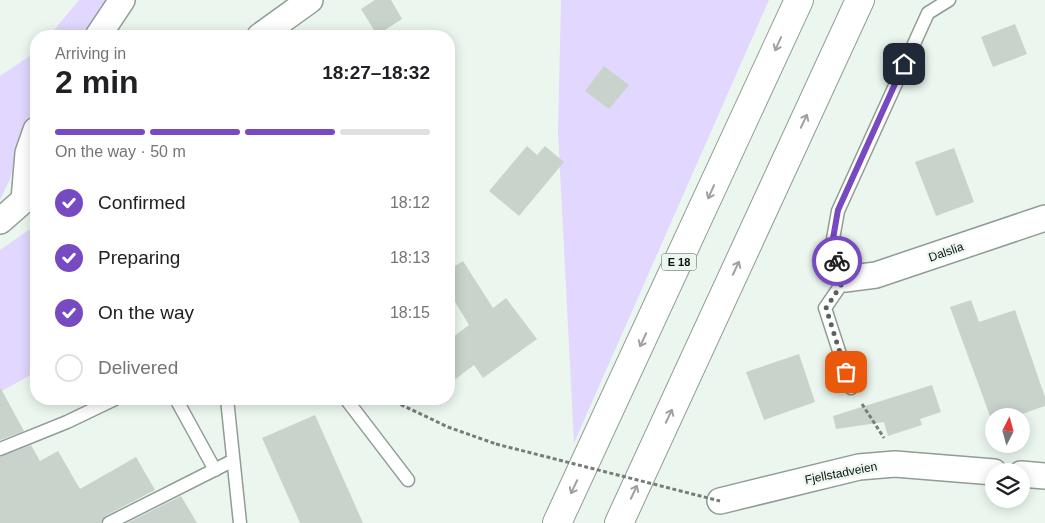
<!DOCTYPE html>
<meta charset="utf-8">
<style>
body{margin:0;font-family:Helvetica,sans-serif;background:#f2f2f2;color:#202124;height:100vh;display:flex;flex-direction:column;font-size:19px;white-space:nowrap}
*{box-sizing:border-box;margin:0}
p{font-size:16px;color:#757577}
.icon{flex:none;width:28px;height:28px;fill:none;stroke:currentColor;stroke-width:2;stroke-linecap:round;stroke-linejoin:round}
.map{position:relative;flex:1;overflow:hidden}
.drawer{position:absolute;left:30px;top:30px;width:425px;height:375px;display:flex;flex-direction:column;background:#fff;border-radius:20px;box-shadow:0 2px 12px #0003}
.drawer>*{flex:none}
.needle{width:32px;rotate:6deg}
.controls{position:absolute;left:985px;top:408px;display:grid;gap:10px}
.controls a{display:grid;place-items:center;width:45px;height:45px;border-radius:50%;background:#fff;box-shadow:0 2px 12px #0003;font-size:25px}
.pin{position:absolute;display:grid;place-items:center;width:42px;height:42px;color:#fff;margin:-21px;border-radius:10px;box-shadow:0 2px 8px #0006}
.courier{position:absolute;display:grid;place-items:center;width:50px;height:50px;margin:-25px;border:4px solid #774ac2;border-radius:50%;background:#fff;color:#222;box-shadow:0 1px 6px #0007}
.overview em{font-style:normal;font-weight:700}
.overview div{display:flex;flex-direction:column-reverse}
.overview{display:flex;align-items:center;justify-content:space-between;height:85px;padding:0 25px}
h1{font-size:32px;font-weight:700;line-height:38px}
.bar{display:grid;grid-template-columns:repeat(4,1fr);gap:8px 5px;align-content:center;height:60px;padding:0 25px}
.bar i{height:6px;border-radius:4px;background:#e0e0e0}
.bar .selected{background:#774ac2}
.bar p{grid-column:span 4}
ol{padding:0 25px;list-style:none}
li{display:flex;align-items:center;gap:15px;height:55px}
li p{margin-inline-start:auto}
li .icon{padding:5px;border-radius:50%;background:#774ac2;color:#fff;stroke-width:4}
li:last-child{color:#757577}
li i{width:28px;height:28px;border:2px solid #e0e0e0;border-radius:50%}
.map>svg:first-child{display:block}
</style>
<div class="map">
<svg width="1045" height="523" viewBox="0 0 1045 523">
<rect width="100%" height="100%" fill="#ebf7ee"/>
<g fill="#e1d7ff">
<path d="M79,0h30l-24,36h-36z"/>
<path d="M561,0h208l-195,443 -16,-311z"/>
<path d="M36,52v58l-10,15 -16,54 -10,21v-124z"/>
<path d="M36,225v147l-36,20v-142z"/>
</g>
<g fill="#c8d4cb">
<path d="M375,0h16l11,19 -25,16 -16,-26z"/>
<path d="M1015,24l12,30 -34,13 -12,-30z"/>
<path d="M604,66l25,19 -20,24 -24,-18z"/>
<path d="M527,146l10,9 8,-9 19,16 -45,54 -30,-25z"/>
<path d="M954,148l20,54 -38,14 -21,-54z"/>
<path d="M463,261l30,47 13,-10 31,41 -54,39 -9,-13 -25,19v-44l20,-15 -20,-33v-22z"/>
<path d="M971,300l8,22 36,-12 30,87v9l-29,10h-26l-40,-109z"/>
<path d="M799,354l16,48 -51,18 -18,-48z"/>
<path d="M932,385l9,27 -21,7 2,6 -34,11 -4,-14 -48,7 -3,-13z"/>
<path d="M0,387l24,44 -24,9z"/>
<path d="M315,415l48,108h-63l-38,-85z"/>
<path d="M31,445l9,16 18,-10 22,38 56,-32 19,33 -50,26 -4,7h-101v-66z"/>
<path d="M181,496l16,27h-70z"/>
</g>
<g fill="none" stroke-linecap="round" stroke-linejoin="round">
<defs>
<g id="lane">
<path d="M851,388l-26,-80 20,-29 -14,-29 7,-39 90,-198 21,-13"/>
<path d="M176,399l39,71"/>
<path d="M227,399l13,124"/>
<path d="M346,399l62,81"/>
<path d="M0,449l67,-27 48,-23"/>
<path d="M109,523l123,-62"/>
</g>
<g id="street">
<path d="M98,36l24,-36"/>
<path d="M260,36l50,-36"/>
<path d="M24,200l4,-47 8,-23"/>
<path d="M0,221l24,-21 12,-8"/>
<path d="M845,279l31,-4 169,-57"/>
<path d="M1021,474l24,2"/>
<path d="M720,501l139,-34 36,-3 99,8"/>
</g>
<g id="highway">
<path d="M557,523l242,-523"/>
<path d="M619,523l241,-523"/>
</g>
</defs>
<use href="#lane" stroke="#909c94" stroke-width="15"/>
<use href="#street" stroke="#909c94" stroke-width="28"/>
<use href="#highway" stroke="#909c94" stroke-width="30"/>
<g stroke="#757d77" stroke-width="3" stroke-dasharray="4 2.5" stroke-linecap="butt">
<path d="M389,399l59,28 48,17"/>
<path d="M862,404l22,34"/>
</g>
<use href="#lane" stroke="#fff" stroke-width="12"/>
<use href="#street" stroke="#fff" stroke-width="25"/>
<use href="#highway" stroke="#fff" stroke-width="28"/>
<path stroke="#757d77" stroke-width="3" stroke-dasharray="4 2.5" stroke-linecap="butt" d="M496,444l224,57"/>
</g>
<defs><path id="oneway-shaft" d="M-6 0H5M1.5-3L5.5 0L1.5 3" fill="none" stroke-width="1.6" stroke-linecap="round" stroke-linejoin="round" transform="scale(1.25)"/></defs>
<g stroke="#9fa09f">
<use href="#oneway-shaft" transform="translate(778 44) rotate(114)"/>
<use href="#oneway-shaft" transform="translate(804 121) rotate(-65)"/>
<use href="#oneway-shaft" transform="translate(711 192) rotate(114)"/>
<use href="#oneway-shaft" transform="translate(736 268) rotate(-65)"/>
<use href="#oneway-shaft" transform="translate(643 340) rotate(115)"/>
<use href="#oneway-shaft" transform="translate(669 416) rotate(-65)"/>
<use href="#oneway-shaft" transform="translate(574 487) rotate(115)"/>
<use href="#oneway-shaft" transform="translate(634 492) rotate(-65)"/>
</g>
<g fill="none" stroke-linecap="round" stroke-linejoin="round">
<path stroke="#5b625d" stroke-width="5" stroke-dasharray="0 9" d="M837,261l8,18 -19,29 20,64"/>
<path stroke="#774ac2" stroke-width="6" d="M837,261l-6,-11 7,-40 66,-146"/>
</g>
<g text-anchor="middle" stroke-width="4.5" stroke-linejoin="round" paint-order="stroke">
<rect fill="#ebf7ee" stroke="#505752" stroke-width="1" x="661.5" y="253.5" width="35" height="17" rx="4"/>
<g font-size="11" font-weight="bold" fill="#0e120f">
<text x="679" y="266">E 18</text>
</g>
<g font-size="12" fill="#0e120f" stroke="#ebf7ee">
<text transform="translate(946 252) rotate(-19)" y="4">Dalslia</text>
<text transform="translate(841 473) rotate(-11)" y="4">Fjellstadveien</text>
</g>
</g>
</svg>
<div class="controls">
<a><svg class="needle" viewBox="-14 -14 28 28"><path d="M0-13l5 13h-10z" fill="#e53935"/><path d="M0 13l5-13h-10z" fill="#757577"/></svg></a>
<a><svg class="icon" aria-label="layers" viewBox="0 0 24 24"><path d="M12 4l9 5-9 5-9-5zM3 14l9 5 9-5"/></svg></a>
</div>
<div class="pin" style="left:846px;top:372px;background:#ea580c"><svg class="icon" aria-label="bag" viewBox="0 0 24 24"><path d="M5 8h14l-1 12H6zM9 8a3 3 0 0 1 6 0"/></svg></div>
<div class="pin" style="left:904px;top:64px;background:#1f2937"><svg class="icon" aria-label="home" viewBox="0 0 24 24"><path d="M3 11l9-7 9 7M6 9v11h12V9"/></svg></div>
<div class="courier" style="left:837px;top:261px"><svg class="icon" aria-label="bike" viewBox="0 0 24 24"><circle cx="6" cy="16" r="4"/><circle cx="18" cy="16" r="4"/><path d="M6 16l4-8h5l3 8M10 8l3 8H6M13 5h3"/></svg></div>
<section class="drawer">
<div class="overview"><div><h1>2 min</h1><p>Arriving in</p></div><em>18:27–18:32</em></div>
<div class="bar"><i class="selected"></i><i class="selected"></i><i class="selected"></i><i></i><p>On the way · 50 m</p></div>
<ol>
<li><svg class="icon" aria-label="check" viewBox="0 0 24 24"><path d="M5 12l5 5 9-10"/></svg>Confirmed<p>18:12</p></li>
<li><svg class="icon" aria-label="check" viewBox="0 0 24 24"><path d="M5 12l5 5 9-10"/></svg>Preparing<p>18:13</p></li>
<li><svg class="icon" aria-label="check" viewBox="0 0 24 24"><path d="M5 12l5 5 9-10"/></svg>On the way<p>18:15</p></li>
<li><i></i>Delivered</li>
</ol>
</section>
</div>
